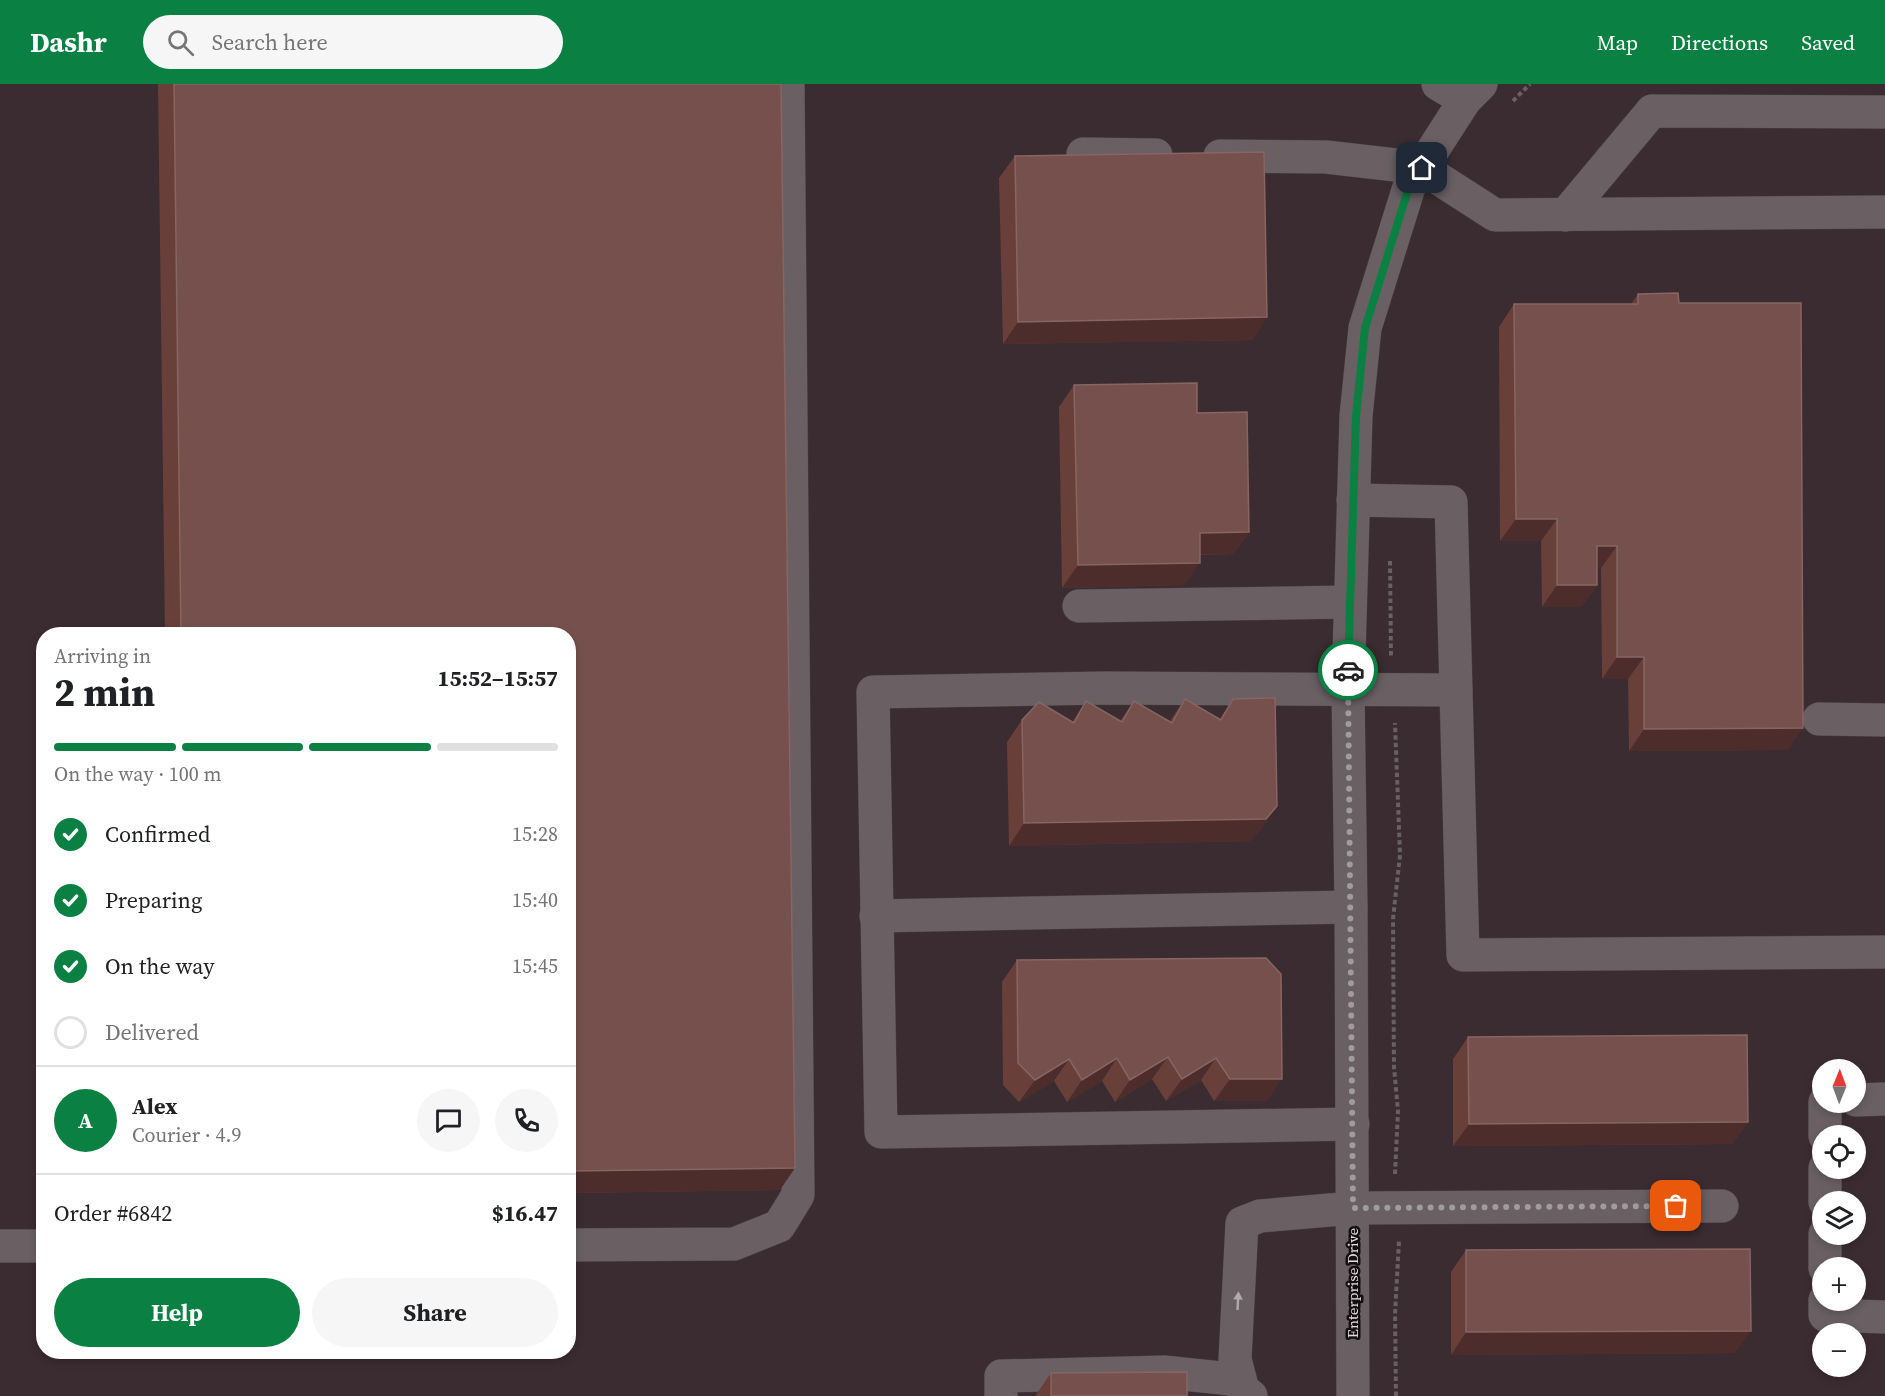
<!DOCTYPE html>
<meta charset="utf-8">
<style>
body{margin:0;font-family:"Source Serif 4",serif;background:#f6f6f6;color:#202124;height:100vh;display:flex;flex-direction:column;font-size:22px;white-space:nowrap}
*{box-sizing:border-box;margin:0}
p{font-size:20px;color:#757577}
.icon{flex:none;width:33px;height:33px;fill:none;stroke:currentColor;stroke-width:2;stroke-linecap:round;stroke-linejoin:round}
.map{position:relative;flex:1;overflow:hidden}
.sheet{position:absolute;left:36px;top:543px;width:540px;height:732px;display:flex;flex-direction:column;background:#fff;border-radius:24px;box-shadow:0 3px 9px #0003}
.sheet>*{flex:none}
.needle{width:39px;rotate:1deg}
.fabs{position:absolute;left:1812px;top:975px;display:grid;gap:12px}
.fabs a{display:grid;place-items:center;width:54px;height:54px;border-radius:50%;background:#fff;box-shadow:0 3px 9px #0003;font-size:30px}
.pin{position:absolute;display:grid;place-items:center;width:51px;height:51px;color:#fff;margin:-26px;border-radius:12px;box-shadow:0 3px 9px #0006}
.courier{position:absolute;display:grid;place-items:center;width:60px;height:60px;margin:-30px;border:4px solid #0b8043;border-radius:50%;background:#fff;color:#222;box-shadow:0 2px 8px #0007}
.head em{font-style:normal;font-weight:700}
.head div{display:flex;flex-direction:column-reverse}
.head{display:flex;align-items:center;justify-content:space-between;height:102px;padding:0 18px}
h1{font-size:39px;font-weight:700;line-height:45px}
.bar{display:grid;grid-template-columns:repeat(4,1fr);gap:9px 6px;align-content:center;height:72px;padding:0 18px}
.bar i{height:8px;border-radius:4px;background:#e0e0e0}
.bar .current{background:#0b8043}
.bar p{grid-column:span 4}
.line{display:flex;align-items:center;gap:15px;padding:0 18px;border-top:2px solid #e0e0e0}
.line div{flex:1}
.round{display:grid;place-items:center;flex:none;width:63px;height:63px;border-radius:32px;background:#f6f6f6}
ol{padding:0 18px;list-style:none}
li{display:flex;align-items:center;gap:18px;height:66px}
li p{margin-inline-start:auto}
li .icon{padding:6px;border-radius:50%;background:#0b8043;color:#fff;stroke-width:4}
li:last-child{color:#757577}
li i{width:33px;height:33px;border:3px solid #e0e0e0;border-radius:50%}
.button{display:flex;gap:12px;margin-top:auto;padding:12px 18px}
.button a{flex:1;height:69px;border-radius:36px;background:#0b8043;color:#fff;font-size:24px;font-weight:700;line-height:69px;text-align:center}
.button a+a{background:#f6f6f6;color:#202124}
header{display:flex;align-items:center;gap:36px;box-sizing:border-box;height:84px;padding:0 30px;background:#0b8043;color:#fff}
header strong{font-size:28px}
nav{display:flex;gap:33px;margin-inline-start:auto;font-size:21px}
.search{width:420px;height:54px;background:#f6f6f6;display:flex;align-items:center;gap:15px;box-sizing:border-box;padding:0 21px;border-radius:33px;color:#757577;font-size:22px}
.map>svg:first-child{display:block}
</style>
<header>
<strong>Dashr</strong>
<div class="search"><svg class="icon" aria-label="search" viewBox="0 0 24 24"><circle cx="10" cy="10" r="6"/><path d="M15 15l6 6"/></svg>Search here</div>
<nav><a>Map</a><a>Directions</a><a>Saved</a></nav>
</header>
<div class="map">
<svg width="1885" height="1312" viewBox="0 0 1885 1312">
<rect width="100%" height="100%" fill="#2d2428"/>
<path fill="#3b2c31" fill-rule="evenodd" d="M0,0h1885v1312h-1885zM44,550h524v718h-524zM1822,986h34v32h-34zM1822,1052h34v32h-34zM1822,1118h34v32h-34zM1822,1184h34v32h-34zM1822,1250h34v32h-34z"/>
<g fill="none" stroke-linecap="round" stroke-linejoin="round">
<defs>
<g id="minor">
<path d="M1438,0l27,16"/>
<path d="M1083,70l73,1"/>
<path d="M1220,72l106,1 96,11 73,47 390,-3"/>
<path d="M1565,131l87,-104 233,1"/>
<path d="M1353,416l98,2 12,453 422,-3"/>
<path d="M1079,522l271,-4"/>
<path d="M1819,635l66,1"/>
<path d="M876,832l475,-9"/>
<path d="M1856,1016l29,-1"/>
<path d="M1353,1040l-472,8 -8,-440 232,-4 351,2"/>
<path d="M1825,1052v-34"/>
<path d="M1825,1118v-34"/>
<path d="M568,1161l166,-1 45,-18 19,-31 -10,-1111"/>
<path d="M0,1162h44"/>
<path d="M1825,1184v-34"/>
<path d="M1825,1216v15l60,2"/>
<path d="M1001,1312v-20l163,-4 76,8"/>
<path d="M1251,1312l-8,-6 -8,-31 7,-136 18,-7 93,-8 369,-2"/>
<path d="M1353,1312l-2,-489 -3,-219 8,-272 9,-88 44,-141 56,-87 16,-16"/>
</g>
</defs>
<use href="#minor" stroke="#463f42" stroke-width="34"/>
<g stroke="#686063" stroke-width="4" stroke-dasharray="4.5 3" stroke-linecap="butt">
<path d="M1513,17l17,-17"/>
<path d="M1390,477l1,95"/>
<path d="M1395,1090l3,-63 -4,-44 -1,-148 7,-64 -5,-132"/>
<path d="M1396,1312l-1,-82 4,-73"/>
</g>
<use href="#minor" stroke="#6a6064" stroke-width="33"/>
</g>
<g fill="#693f3a">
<path d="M158,0h623l-1,1106 -212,3v-559h-403z"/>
<path d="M1015,72l252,161 -15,23 -249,4 -4,-166z"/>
<path d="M1638,210l41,9 109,447 -159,1 -1,-72h-26l-1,-111h-4v17l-16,22h-39l-1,-66h-41l-1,-214 15,-23h117z"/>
<path d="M1074,301l123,28 52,119 -16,22 -33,1 -16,30 -122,3 -3,-181z"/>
<path d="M1185,615l34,21 14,-21 29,129 -12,13 -241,5 -2,-104 15,-22 50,2 14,-21 34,20 14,-20 36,20z"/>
<path d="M1266,874l1,143h-53l-13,-21 -35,21 -14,-22 -37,23 -13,-21 -35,21 -13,-21 -35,21 -16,-17 -1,-103 15,-22z"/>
<path d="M1468,953l280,85 -16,22 -279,2v-87z"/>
<path d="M1466,1166l269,103 -284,2v-83z"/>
<path d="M1051,1289l136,23h-152z"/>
</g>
<g fill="#4c2d2c">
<path d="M1267,233l-15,23 -249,4 15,-22z"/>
<path d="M1516,435h41l-16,22h-41z"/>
<path d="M1249,448l-16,22 -49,1 16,-22z"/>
<path d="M1597,462h20l-16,22h-20z"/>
<path d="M1200,479l-16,22 -122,3 16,-23z"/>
<path d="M1557,501h40l-16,22h-39z"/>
<path d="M1617,573h27l-16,22h-26z"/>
<path d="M1803,644l-15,22 -159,1 15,-22z"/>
<path d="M1277,722l-15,22 -12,13 -241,5 15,-23z"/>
<path d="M1168,973l-16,22 -37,23 15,-22z"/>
<path d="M1117,974l-15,23 -35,21 15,-22z"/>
<path d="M1216,974l-15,22 -35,21 16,-22z"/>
<path d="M1069,975l-15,22 -35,21 16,-22z"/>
<path d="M1230,995h52l-15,22h-53z"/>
<path d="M1748,1038l-16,22 -279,2 16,-22z"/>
<path d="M795,1084l-15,22 -212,3v-22z"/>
<path d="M1751,1247l-16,22 -284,2 15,-23z"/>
</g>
<g fill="#76504c" stroke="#876562" stroke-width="1.5">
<path d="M174,0h607l14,1084 -227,3v-537h-387z"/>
<path d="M1264,68l3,165 -249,5 -3,-166z"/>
<path d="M1678,209l1,10h122l2,425 -159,1v-72h-27v-111h-20v39h-40v-66h-41l-2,-215h124v-10z"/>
<path d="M1197,299v30l50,-1 2,120 -49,1v30l-122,2 -4,-180z"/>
<path d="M1275,614l2,108 -11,13 -242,4 -2,-103 17,-18 35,21 12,-22 36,21 12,-21 38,22 13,-24 36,21 12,-21z"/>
<path d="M1266,874l15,16 1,105h-52l-14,-21 -34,21 -14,-22 -38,23 -13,-22 -35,22 -13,-21 -34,21 -17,-17 -1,-103z"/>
<path d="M1747,951l1,87 -279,2 -1,-87z"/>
<path d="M1750,1165l1,82 -285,1v-82z"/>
<path d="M1187,1288v24h-136v-23z"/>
</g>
<defs><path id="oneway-solid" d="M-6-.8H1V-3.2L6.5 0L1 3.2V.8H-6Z" transform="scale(1.5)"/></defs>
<use fill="#b1aaad" href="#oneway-solid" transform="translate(1238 1217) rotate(-87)"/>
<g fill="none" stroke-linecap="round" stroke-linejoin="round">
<path stroke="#a29b9e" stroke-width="6" stroke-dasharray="0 10.8" d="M1348,586l5,538 323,-2"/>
<path stroke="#0b8043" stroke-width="8" d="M1348,586l8,-254 9,-88 44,-141 13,-19"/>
</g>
<g text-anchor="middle" stroke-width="5" stroke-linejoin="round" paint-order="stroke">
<g font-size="15" fill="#e1dbdd" stroke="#130f10">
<text transform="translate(1353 1199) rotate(-90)" y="5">Enterprise Drive</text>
</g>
</g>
</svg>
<div class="fabs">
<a><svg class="needle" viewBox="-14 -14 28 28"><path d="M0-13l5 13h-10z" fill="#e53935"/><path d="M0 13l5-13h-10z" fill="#757577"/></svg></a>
<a><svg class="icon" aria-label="locate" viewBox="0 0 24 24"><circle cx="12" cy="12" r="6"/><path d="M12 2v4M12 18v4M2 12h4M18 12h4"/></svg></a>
<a><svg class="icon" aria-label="layers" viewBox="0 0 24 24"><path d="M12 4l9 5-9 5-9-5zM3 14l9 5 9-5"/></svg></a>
<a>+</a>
<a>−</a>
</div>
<div class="pin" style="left:1676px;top:1122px;background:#ea580c"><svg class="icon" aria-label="bag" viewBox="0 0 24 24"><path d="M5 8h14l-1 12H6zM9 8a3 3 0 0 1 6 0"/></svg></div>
<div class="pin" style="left:1422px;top:84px;background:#1f2937"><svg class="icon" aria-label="home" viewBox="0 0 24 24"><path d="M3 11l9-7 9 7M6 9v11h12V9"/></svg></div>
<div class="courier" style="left:1348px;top:586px"><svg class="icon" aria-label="car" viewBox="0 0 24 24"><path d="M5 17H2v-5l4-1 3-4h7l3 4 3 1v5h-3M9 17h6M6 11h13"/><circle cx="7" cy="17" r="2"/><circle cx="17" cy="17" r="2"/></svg></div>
<section class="sheet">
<div class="head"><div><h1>2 min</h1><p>Arriving in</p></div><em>15:52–15:57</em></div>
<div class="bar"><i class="current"></i><i class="current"></i><i class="current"></i><i></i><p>On the way · 100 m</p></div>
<ol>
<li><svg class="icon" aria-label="check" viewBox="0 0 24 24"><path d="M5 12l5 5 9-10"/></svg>Confirmed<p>15:28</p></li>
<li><svg class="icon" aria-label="check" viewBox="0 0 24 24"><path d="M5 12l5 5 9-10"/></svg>Preparing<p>15:40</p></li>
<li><svg class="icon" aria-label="check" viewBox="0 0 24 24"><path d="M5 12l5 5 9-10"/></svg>On the way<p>15:45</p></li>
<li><i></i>Delivered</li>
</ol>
<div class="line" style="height:108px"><b class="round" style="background:#0b8043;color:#fff">A</b><div><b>Alex</b><p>Courier · 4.9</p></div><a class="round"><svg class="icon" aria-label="chat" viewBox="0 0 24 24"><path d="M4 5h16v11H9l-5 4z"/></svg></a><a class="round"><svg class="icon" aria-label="phone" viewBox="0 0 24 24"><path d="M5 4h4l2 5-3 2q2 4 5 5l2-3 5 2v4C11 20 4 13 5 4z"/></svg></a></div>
<div class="line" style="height:78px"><div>Order #6842</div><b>$16.47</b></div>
<div class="button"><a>Help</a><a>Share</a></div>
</section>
</div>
